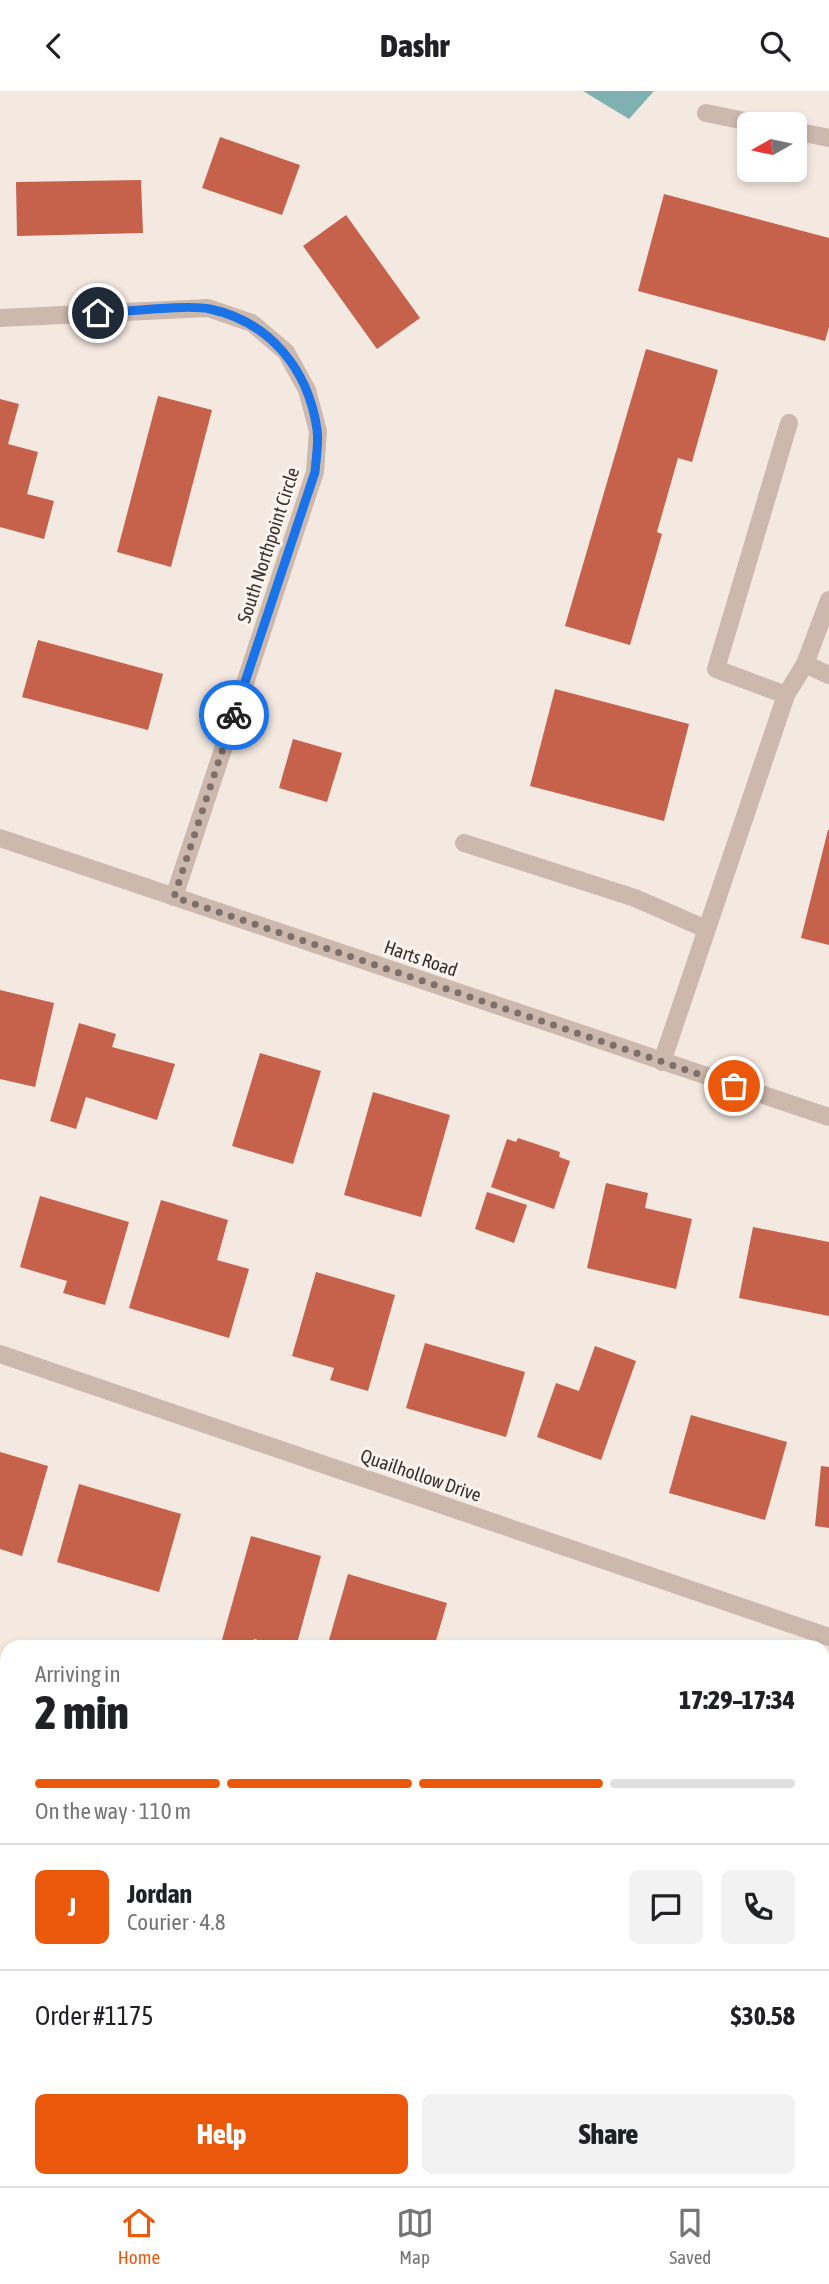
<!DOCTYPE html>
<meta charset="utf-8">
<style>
body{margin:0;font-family:"Asap Condensed",sans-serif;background:#f2f2f2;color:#202124;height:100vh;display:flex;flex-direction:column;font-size:26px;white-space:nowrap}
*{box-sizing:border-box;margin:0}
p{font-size:23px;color:#757577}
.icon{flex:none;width:38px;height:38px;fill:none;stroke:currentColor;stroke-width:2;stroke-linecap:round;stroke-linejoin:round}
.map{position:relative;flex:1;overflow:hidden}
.sheet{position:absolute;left:0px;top:1549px;width:830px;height:548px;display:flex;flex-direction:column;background:#fff;border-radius:21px 21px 0 0;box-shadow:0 4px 10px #0003}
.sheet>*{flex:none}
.needle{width:46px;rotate:261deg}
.fabs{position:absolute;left:737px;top:21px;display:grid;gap:14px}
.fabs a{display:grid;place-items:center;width:70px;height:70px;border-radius:10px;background:#fff;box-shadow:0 4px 10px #0003;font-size:35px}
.pin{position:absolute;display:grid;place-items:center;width:60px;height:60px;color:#fff;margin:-30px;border:4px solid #fff;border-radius:50%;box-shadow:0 2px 7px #0007}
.courier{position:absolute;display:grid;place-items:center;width:70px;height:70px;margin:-35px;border:5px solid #1a73e8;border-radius:50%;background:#fff;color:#222;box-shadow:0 2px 9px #0007}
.summary em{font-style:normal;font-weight:800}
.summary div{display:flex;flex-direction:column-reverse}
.summary{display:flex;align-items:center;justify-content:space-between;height:119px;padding:0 35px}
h1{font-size:46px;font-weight:800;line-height:52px}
.bar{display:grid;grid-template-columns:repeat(4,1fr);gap:10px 7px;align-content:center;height:84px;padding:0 35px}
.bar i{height:9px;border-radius:5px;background:#e0e0e0}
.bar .on{background:#ea580c}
.bar p{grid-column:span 4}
.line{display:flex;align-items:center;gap:18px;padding:0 35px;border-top:2px solid #e0e0e0}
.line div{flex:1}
.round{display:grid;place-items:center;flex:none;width:74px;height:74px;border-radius:10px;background:#f2f2f2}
.cta{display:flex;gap:14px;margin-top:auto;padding:14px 35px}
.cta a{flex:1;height:80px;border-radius:10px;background:#ea580c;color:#fff;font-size:28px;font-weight:800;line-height:80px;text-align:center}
.cta a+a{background:#f2f2f2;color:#202124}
header{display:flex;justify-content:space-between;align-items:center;height:91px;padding:0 35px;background:#fff;font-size:32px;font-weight:800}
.tabs{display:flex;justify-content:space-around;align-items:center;height:98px;border-top:2px solid #e0e0e0;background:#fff;font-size:19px;color:#757577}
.tabs a{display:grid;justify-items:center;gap:4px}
.tabs .on{color:#ea580c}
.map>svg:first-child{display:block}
</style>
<header><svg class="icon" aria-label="back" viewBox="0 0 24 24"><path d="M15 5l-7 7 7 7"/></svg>Dashr<svg class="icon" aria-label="search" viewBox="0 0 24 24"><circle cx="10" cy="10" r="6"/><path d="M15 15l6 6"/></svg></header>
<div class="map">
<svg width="829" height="2095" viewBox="0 0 829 2095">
<rect width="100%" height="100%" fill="#f4e9e1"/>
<path fill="#7fb1b0" d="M583,0h71l-25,28z"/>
<g fill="#c6614c">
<path d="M220,46l80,28 -18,50 -80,-27z"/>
<path d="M141,89l2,53 -126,3 -1,-54z"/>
<path d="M664,103l165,44v89l-4,14 -187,-50z"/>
<path d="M346,124l74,103 -43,31 -74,-103z"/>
<path d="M646,258l72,21 -26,92 -14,-4 -21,74 5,2 -32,111 -65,-19z"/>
<path d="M158,305l54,14 -41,157 -54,-15z"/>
<path d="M0,308l19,5 -11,40 30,8 -11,42 27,7 -10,38 -44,-12z"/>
<path d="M38,549l125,34 -15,56 -126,-33z"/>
<path d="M555,598l134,35 -25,97 -134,-35z"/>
<path d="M293,648l49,14 -15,49 -48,-14z"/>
<path d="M828,739h1v115l-28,-7z"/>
<path d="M0,899l54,13 -19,84 -35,-8z"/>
<path d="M79,932l37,11 -4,13 63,17 -18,56 -71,-23 -10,32 -26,-8z"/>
<path d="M260,962l61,18 -28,93 -61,-18z"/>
<path d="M373,1001l77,23 -29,102 -77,-22z"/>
<path d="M518,1047l42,14 -1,5 11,4 -16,48 -63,-22 16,-48 9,3z"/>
<path d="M606,1092l42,10 -3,15 47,11 -16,70 -89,-21z"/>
<path d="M487,1101l40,13 -13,38 -39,-14z"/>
<path d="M40,1105l89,26 -24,83 -42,-12 4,-12 -47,-14z"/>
<path d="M161,1109l67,20 -11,40 32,9 -20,69 -100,-30z"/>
<path d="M753,1136l76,15v74l-90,-18z"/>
<path d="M316,1181l79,23 -27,96 -38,-11 4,-12 -42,-12z"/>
<path d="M425,1252l100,29 -19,65 -100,-29z"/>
<path d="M595,1255l41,15 -35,99 -64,-23 19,-54 23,8z"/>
<path d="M691,1324l96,27 -22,78 -96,-27z"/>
<path d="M0,1361l48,14 -26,90 -22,-7z"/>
<path d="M821,1375l8,1v61l-14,-2z"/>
<path d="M79,1393l102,30 -22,78 -102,-30z"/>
<path d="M251,1445l70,20 -25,91h-15l-27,-8 -2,8h-32z"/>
<path d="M348,1483l99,29 -13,44h-107z"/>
<path d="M7,1619v39l-7,-2z"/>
<path d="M822,1633l7,2v64l-6,20z"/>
<path d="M34,2090h72l-3,5h-71z"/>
<path d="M434,2090h93l5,5h-104z"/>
</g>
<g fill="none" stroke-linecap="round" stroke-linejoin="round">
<g stroke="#ccb8ac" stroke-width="18">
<path d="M706,22l54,11"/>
<path d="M794,40l35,7"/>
<path d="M0,227l208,-10 44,15 34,29 21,38 11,41 -3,41 -141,425"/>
<path d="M805,573l24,11"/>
<path d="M786,604l-70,-26 73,-246"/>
<path d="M0,747l829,279"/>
<path d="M464,752l171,55 71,31"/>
<path d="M662,971l124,-367 19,-31 24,-64"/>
<path d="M0,1263l829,283"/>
<path d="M0,1747l7,3"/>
<path d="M822,2083l7,-5"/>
<path d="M657,2090l3,5"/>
<path d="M803,2095l9,-5"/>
</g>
</g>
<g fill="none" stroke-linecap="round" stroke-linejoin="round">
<path stroke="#7b706b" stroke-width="7" stroke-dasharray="0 12.6" d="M234,624l-60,182 560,189"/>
<path stroke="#1a73e8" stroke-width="9" d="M98,222c27,-1 89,-9 112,-4 60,13 98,60 107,120 2,13 -1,29 -2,43l-81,243"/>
</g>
<g text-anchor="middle" stroke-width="6" stroke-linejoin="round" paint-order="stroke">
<g font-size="19" fill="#3a2f2b" stroke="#fbf4ee">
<text transform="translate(268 454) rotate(-72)" y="7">South Northpoint Circle</text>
<text transform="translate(421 867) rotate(19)" y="7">Harts Road</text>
<text transform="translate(421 1384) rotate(19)" y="7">Quailhollow Drive</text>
</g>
</g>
</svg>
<div class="fabs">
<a><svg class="needle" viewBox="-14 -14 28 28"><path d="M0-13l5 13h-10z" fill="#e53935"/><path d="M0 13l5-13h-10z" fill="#757577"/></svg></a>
</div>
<div class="pin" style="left:734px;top:995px;background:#ea580c"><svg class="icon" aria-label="bag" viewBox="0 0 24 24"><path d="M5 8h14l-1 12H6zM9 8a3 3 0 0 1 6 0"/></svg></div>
<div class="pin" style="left:98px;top:222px;background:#1f2937"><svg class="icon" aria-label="home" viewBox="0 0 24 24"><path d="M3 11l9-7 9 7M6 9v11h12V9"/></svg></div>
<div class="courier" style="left:234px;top:624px"><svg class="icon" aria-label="bike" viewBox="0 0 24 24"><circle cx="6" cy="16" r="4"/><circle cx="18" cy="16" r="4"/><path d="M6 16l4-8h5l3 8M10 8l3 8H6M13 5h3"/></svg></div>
<section class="sheet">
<div class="summary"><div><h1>2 min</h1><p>Arriving in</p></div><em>17:29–17:34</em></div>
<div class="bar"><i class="on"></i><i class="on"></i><i class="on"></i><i></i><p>On the way · 110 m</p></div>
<div class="line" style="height:126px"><b class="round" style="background:#ea580c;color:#fff">J</b><div><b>Jordan</b><p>Courier · 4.8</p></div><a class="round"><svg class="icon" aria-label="chat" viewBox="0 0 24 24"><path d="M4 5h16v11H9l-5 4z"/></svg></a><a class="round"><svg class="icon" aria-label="phone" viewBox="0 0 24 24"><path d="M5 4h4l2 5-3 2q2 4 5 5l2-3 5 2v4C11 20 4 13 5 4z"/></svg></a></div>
<div class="line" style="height:91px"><div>Order #1175</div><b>$30.58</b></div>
<div class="cta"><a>Help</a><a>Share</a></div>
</section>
</div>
<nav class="tabs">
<a class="on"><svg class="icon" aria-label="home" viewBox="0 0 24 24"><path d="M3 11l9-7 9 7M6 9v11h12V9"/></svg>Home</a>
<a><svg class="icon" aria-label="map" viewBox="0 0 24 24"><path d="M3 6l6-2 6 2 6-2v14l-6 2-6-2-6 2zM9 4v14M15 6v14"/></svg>Map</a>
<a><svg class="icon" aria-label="saved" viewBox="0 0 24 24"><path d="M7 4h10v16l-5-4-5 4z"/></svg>Saved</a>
</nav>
